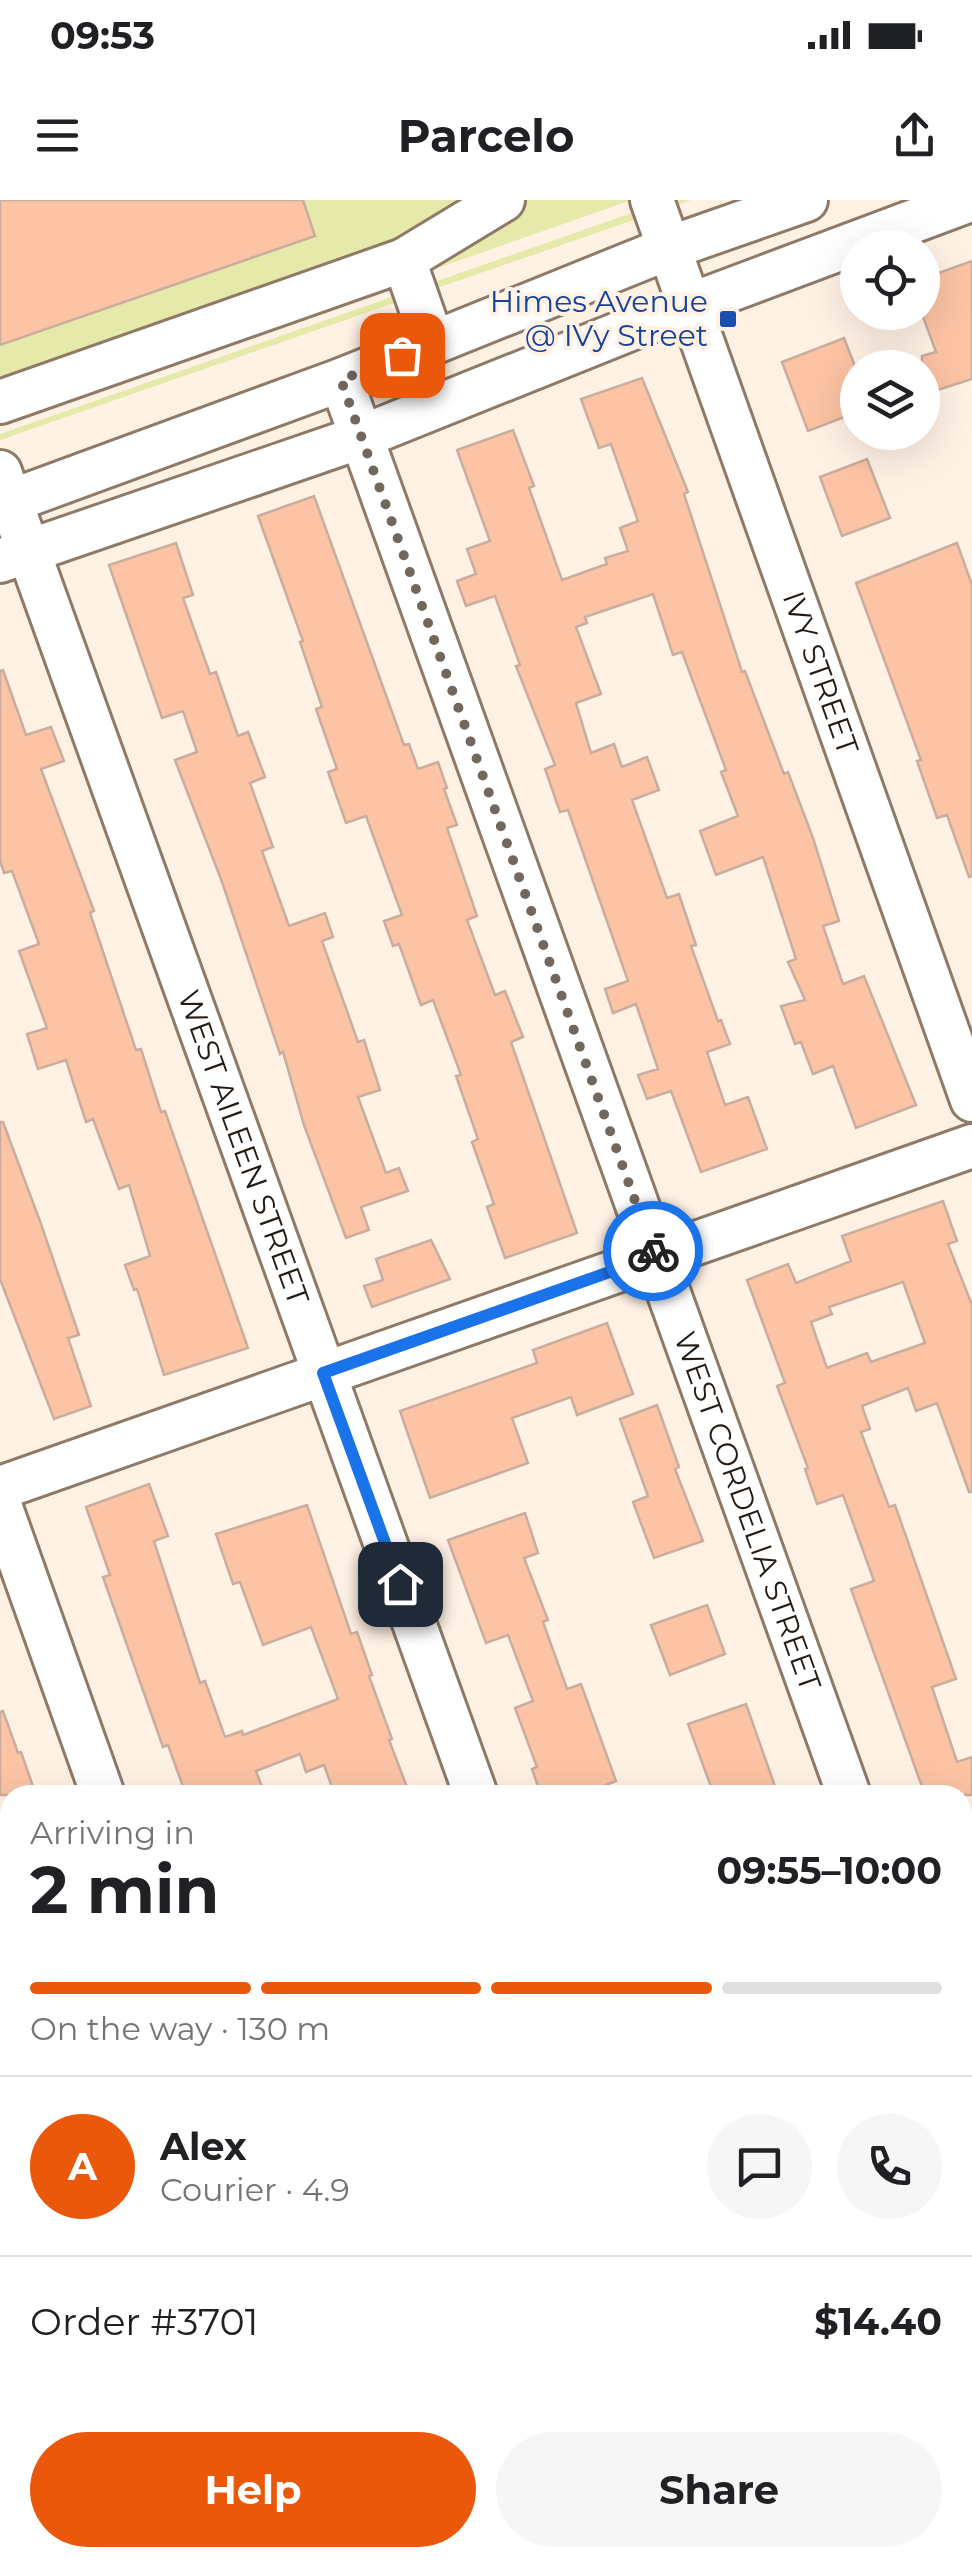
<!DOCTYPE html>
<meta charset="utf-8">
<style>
body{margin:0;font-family:Montserrat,sans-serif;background:#f6f6f6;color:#202124;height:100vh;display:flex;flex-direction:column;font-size:38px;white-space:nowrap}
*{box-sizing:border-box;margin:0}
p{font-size:32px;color:#757577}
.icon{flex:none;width:55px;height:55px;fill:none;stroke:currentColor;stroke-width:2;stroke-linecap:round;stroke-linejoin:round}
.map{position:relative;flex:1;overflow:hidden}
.details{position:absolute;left:0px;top:1585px;width:972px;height:782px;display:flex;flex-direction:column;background:#fff;border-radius:30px 30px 0 0;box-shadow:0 10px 40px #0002}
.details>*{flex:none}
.buttons{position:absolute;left:840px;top:30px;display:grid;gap:20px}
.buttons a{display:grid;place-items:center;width:100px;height:100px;border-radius:50%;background:#fff;box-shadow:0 10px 40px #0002;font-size:50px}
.pin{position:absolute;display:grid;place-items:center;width:85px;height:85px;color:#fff;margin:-42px;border-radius:20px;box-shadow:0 5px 15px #0006}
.courier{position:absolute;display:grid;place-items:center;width:100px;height:100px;margin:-50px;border:8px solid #1a73e8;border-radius:50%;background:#fff;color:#222;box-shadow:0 2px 12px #0007}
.overview em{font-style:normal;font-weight:700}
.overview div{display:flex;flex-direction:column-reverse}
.overview{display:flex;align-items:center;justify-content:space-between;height:170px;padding:0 30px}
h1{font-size:65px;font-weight:700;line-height:75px}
.bar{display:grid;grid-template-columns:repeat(4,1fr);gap:15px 10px;align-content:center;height:120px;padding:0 30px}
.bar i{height:12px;border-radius:8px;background:#e0e0e0}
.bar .active{background:#ea580c}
.bar p{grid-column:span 4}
.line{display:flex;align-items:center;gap:25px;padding:0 30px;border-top:2px solid #e0e0e0}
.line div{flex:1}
.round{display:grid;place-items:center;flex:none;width:105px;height:105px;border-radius:52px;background:#f6f6f6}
.cta{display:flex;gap:20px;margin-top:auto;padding:20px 30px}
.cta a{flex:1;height:115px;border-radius:60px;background:#ea580c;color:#fff;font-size:40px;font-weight:700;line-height:115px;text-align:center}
.cta a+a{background:#f6f6f6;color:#202124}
.status{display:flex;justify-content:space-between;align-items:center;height:70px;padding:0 50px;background:#fff;direction:ltr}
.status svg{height:28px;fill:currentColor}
header{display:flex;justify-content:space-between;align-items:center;height:130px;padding:0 30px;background:#fff;font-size:45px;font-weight:700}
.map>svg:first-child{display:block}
</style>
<div class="status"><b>09:53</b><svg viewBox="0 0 49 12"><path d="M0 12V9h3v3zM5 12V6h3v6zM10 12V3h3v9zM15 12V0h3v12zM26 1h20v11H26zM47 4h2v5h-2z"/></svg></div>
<header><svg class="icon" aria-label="menu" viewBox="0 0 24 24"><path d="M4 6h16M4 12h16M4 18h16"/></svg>Parcelo<svg class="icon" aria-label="share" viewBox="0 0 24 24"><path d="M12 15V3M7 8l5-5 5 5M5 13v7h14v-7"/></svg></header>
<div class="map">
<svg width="972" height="2366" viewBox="0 0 972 2366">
<rect width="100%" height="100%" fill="#fff1e4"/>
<g fill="#ffe3c6">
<path d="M0,1778l10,29v393l-10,3z"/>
<path d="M10,2231v123l-10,-27v-92z"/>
<path d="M12,2358h209l2,8h-208z"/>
</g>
<g fill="#e5e9a9">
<path d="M0,0h632l-632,221z"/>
<path d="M669,0h22l-691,240v-6z"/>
</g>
<g fill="#fcc3a4" stroke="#c9ad9e" stroke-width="2.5" fill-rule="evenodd">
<path d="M0,0h303l12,36 -315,109z"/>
<path d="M972,61v118l-50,16v-39l14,-4 -14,-38v-35z"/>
<path d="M844,138l14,36v38l-50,19 -26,-69z"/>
<path d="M642,178l46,114 -4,2 58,178 3,-1 39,103 4,-2 25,66 26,83 -16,5 20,58 21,-8 52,129 -60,23 -23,-62 -20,8 -12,-32 -6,2 -14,-38 24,-6 -17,-38 8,-3 -33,-102 -47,18 -16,-44 38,-15 -17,-44 5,-2 -44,-118 -9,3 -20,-61 -68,23 2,6 -11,4 25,67 -25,9 15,50 23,-9 8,23 25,-10 12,33 -27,10 35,98 12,-4 17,51 -5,1 27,75 3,-1 9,24 -23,8 18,53 23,-8 19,52 -66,23 -30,-81 -24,8 -9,-24 20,-6 -22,-65 -23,9 -8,-24 23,-8 -60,-171 -8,2 -15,-43 10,-4 -39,-99 4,-1 -25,-69 -29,10 -9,-25 19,-7 -9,-25 23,-8 -33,-91 56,-20 21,56 -5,2 33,92 45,-16 -2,-6 23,-7 -8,-23 18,-7 -27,-77 -12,4 -18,-49z"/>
<path d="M867,259l23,59 -48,18 -22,-59z"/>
<path d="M314,296l90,249 5,-1 9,25 20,-7 9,26 -3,1 13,36 -10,3 30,88 -10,4 28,75 10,-4 18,46 -12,5 66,191 -72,25 -18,-51 7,-3 -22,-62 6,-3 -22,-63 5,-1 -28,-75 -12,5 -22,-61 -6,2 -9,-25 18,-6 -36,-99 -20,7 -18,-51 9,-3 -21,-60 6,-2 -22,-65 3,-1 -45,-125z"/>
<path d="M176,343l17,52 -10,3 27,76 6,-2 22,64 10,-4 17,45 -15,6 23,64 -11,4 27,75 36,-13 8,24 -11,4 36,101 6,-2 16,50 -22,7 28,76 13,-5 9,23 -47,16 8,23 -23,8 -42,-113 -21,-73 -3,2 -58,-172 -47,-122 22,-8 -14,-41 -21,7 -53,-153z"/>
<path d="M957,343l15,42v291l-3,1 -22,-62 -10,3 -20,-57 4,-1 -65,-177z"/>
<path d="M3,470l23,65 25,-8 13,34 -23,8 53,142 -4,2 46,137 5,-1 20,63 4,-1 83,237 -84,27 -27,-86 -3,1 -9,-25 25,-9 -21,-71 -10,4 -26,-70 -7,3 -20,-62 -28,9 -11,-35 20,-6 -28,-77 20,-7 -27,-73 -8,2 -4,-12v-190z"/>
<path d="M0,922h3l38,102 38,111 -11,3 23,68 -37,13 -54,-140z"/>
<path d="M943,1001l14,40 -9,3 24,61v187h-3l-32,-89 -21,8 -8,-23 -46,18 8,23 -9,3 28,75 6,-2 61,174 -24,8 25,75 15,-5v38h-47l-74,-206 23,-8 -31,-86 -26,9 -12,-35 3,-1 -31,-82 8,-3 -38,-103 41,-16 8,19 55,-22 -9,-25zM903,1082l22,61 -54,19 -4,-9 -40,15 -16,-46 21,-8 -3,-7z"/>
<path d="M431,1040l19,39 -78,28 -8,-21 19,-6 -7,-21z"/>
<path d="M607,1123l26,71 -56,21 -6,-18 -59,21 16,45 -98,35 -30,-87 137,-48 -4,-13z"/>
<path d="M657,1205l22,62 -4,2 28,72 -49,17 -21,-56 15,-6 -28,-77z"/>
<path d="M149,1284l19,52 -14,5 46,142 5,-2 20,56 17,-6 1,4 95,-36 -27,-72 -48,18 -23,-63 -7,2 -17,-50 91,-29 44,129 6,-2 15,43 -3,1 23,63 -3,1 21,55h-75l-11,-30 -18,7 -6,-18 -44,17 9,24h-79l-18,-50 -5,2 -60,-170 7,-2 -24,-68z"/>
<path d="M525,1313l13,40 -14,5 24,62 -5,2 24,67 14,-5 35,97 -15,6 3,8h-63l-9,-26 5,-2 -22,-59 18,-7 -25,-66 -22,8 -38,-103z"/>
<path d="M707,1405l18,49 -55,21 -19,-50z"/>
<path d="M746,1504l19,54 13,37h-64l-26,-71z"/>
<path d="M3,1511l15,42 3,-1 15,43h-36v-83z"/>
</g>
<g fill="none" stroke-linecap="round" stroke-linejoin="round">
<defs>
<g id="minor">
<path id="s1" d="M652,0l320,900"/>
<path d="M404,60l99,-60"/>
<path id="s2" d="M341,180l508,1415"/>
<path d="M0,202l404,-142 29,83"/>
<path id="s3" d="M0,272l476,1323"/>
<path d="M0,305l341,-125 328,-132 137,-48"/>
<path d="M0,361l361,-124 329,-132 280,-105"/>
<path d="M0,1288l972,-342"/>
<path d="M0,1305l103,290"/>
<path d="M962,1879l10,-4"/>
<path d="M962,1911l10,27"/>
<path d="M0,2020h10"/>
<path d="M0,2218l10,-3"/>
<path d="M51,2358l4,8"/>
<path d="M175,2358l2,8"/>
<path d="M382,2358l3,8"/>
<path d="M745,2358l3,8"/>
</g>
<path id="major" d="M0,2313l10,26"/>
</defs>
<use href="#minor" stroke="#8e7a66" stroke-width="48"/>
<use href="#major" stroke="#ac6447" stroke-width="60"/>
<use href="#minor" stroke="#fff" stroke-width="42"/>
<use href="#major" stroke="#fab9a1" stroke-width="55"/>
</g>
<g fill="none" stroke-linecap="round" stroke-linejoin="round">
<path stroke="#71675d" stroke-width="10" stroke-dasharray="0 18" d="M402,155l-61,25 312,871"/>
<path stroke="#1a73e8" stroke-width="12" d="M400,1384l-77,-211 332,-117 -2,-5"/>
</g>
<rect fill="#1a4fb4" stroke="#fff1e4" stroke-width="4" x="718" y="109" width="20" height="20" rx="5"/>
<g text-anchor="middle" stroke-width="8" stroke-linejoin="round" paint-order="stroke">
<g font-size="30" fill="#164399" stroke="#fff1e4" text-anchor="end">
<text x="708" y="112">Himes Avenue<tspan x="708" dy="34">@ IVy Street</tspan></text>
</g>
<g font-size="30" fill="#241c14" stroke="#fff1e4">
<text dy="10" stroke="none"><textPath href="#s1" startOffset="502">IVY STREET</textPath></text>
<text dy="10" stroke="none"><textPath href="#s3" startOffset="718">WEST AILEEN STREET</textPath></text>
<text dy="10" stroke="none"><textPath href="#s2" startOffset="1202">WEST CORDELIA STREET</textPath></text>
</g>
</g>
</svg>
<div class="buttons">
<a><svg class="icon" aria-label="locate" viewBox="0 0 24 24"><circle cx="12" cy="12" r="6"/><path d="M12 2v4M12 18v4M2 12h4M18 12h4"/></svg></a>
<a><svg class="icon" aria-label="layers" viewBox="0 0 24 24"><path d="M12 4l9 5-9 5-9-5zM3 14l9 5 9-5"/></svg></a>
</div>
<div class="pin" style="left:402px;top:155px;background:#ea580c"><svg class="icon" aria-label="bag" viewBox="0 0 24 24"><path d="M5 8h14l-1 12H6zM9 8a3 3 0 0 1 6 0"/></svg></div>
<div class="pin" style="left:400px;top:1384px;background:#1f2937"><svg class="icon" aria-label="home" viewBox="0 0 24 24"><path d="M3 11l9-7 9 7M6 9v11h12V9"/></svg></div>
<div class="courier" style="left:653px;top:1051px"><svg class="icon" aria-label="bike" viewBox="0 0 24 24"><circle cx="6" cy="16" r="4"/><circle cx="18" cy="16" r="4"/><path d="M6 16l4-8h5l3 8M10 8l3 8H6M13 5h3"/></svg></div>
<section class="details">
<div class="overview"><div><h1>2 min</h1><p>Arriving in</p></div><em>09:55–10:00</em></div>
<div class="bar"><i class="active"></i><i class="active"></i><i class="active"></i><i></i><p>On the way · 130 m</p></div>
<div class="line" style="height:180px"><b class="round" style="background:#ea580c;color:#fff">A</b><div><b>Alex</b><p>Courier · 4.9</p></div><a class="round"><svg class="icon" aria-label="chat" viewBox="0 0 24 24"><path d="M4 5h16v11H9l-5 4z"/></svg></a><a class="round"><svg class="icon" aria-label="phone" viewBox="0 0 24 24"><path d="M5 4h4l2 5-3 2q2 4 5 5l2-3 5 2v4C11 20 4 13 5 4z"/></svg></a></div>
<div class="line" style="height:130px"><div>Order #3701</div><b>$14.40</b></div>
<div class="cta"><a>Help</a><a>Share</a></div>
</section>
</div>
